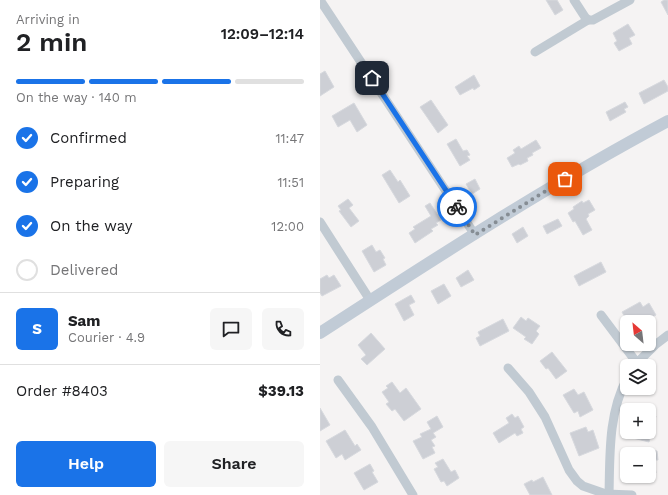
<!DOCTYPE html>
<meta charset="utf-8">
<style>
body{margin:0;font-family:"Work Sans",sans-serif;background:#f6f6f6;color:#202124;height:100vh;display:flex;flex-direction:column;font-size:15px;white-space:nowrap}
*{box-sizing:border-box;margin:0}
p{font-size:13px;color:#757577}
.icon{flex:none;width:22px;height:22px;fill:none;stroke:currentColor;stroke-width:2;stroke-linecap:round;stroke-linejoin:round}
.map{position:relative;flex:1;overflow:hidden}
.panel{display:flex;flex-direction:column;background:#fff;width:320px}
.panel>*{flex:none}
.needle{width:26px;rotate:332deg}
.controls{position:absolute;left:300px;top:315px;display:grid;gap:8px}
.controls a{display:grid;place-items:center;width:36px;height:36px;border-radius:6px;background:#fff;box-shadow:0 1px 3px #0004;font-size:20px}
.pin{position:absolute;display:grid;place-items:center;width:34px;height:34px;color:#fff;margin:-17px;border-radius:8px;box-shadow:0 2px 6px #0006}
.courier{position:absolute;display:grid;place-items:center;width:40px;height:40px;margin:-20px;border:3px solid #1a73e8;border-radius:50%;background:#fff;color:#222;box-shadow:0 1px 5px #0007}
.overview em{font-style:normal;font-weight:600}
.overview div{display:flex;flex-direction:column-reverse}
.overview{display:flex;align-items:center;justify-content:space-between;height:68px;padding:0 16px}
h1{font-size:26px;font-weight:600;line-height:30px}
.bar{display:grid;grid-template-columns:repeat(4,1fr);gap:6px 4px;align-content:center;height:48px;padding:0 16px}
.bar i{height:5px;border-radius:3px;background:#e0e0e0}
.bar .on{background:#1a73e8}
.bar p{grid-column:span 4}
.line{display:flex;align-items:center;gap:10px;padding:0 16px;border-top:1px solid #e0e0e0}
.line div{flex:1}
.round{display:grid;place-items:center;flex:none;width:42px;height:42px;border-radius:6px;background:#f6f6f6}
ol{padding:0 16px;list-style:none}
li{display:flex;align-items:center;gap:12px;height:44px}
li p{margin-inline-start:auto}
li .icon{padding:4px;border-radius:50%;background:#1a73e8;color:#fff;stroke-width:4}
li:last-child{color:#757577}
li i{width:22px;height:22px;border:2px solid #e0e0e0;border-radius:50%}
.primary-button{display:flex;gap:8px;margin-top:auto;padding:8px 16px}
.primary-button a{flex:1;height:46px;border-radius:6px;background:#1a73e8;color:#fff;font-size:16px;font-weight:600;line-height:46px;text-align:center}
.primary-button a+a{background:#f6f6f6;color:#202124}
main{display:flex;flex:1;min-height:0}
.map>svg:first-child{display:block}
</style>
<main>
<section class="panel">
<div class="overview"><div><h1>2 min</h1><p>Arriving in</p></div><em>12:09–12:14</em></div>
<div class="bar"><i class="on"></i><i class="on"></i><i class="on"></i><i></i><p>On the way · 140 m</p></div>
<ol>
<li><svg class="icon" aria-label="check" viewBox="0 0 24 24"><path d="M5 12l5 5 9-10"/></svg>Confirmed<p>11:47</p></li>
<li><svg class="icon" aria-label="check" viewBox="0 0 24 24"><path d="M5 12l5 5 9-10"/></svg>Preparing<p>11:51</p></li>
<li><svg class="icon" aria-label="check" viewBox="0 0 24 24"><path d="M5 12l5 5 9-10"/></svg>On the way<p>12:00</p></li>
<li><i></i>Delivered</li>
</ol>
<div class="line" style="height:72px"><b class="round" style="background:#1a73e8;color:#fff">S</b><div><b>Sam</b><p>Courier · 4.9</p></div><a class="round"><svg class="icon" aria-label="chat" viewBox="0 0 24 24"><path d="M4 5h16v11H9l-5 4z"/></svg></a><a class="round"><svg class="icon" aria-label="phone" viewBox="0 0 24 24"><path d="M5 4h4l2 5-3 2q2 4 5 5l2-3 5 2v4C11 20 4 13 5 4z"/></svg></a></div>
<div class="line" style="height:52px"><div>Order #8403</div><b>$39.13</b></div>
<div class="primary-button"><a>Help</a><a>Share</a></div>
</section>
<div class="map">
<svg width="348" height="495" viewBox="0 0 348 495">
<rect width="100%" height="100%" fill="#f5f3f3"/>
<g fill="#cdcfd5" stroke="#d7d9de">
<path d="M226,0h11l6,10 -8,5z"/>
<path d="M344,0h4v15l-7,-13z"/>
<path d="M308,24l7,11 -6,3 3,6 -13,7 -5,-8 3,-2 -4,-8z"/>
<path d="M5,71l9,16 -14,9v-22z"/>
<path d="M154,75l6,11 -6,4 -1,-2 -13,7 -5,-8z"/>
<path d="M344,80l4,7v4l-24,13 -5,-11z"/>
<path d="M111,100l17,25 -10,8 -18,-26z"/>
<path d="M305,102l3,5 -4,2 2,3 -16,9 -4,-9z"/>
<path d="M34,103l13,22 -10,7 -7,-12 -12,7 -6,-11z"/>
<path d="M136,139l7,12 4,-1 3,5 -3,1 3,4 -10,6 -13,-22z"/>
<path d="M216,140l5,8 -9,5 1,2 -6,3 1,3 -8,4 -1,-1 -7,3 -5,-9 8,-5 -2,-3 6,-4 2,3z"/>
<path d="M70,170l8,12 2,-2 10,16 -11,7 -17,-28z"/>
<path d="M155,179l5,10 -8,5 -6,-10z"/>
<path d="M28,199l5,6 -4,3 10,13 -8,6 -12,-16 2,-1 -3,-4z"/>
<path d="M269,200l6,10 -7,4 1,2 -3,3 6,11 -9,5 -8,-14 -2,1 -5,-9 6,-4 -1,-2 9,-6 1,2z"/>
<path d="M110,203l11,17 -5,3 2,2 -7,4 2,2 -18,12 -6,-10 6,-4 -2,-2 18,-11 -6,-10z"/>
<path d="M238,219l4,7 -15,8 -4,-8z"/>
<path d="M203,227l5,9 -11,7 -5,-9z"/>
<path d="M52,245l4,7 4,-2 5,8 -2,1 3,6 -12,7 -12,-21z"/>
<path d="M281,262l5,10 -27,14 -5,-10z"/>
<path d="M148,270l6,10 -13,7 -5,-9z"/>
<path d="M7,275l2,3 5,-3 7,11 -19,10 -2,-3v-14z"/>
<path d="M124,284l7,12 -13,8 -7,-13z"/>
<path d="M91,295l4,7 -6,3 5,10 -10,6 -9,-17z"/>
<path d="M320,302l3,5 6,-4 7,12 -13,7h-5l-3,-5 -8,4 -5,-9z"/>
<path d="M201,317l5,4 2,-3 12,8 -4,5 3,3 -7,10 -8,-5 2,-2 -13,-9z"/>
<path d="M183,319l6,12 -29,15 -4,-8 4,-2 -2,-4z"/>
<path d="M51,333l14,16 -18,16 -6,-6 5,-4 -8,-10z"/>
<path d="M232,352l15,19 -11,8 -8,-11 -2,1 -6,-8z"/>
<path d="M72,382l8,11 6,-5 15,21 -17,12 -9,-12 -3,2 -6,-7 3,-2 -7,-10 6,-4 -2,-2z"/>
<path d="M254,389l4,6 6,-3 9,18 -13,7 -2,-6 -4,2 -11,-18z"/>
<path d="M0,408l10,17 -10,6z"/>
<path d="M192,414l3,4 3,-2 6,11 -3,2 2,4 -6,3 -2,-3 -16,10 -6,-10 16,-10 -3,-5z"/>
<path d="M329,414l7,2 -7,26 -16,-4 1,-6h15z"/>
<path d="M117,416l6,11 -10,6 3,4 -5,3 4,6 -3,1 3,6 -12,6 -10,-18 9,-4 -2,-3 11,-5 -4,-7z"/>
<path d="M266,427l2,5 5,-2 6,18 -20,8 -9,-23z"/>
<path d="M25,430l10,16 2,-2 4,6 -16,10 -3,-6 -6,4 -10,-17z"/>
<path d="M333,450l4,1 1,9h-4l2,13 -7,1v-23z"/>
<path d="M123,459l8,13 4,-2 4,8 -12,8 -3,-5 -3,1 -7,-13 4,-2 -3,-4z"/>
<path d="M50,464l4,7 -2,1 6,10 -14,8 -10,-17z"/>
<path d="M223,477l9,18h-22l-6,-11 8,-4 1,2z"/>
</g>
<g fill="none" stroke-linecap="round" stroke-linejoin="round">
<g stroke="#c1cad2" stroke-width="9">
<path d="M0,0l155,235"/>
<path d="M254,0l11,17 3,3"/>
<path d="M215,52l53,-32h5l37,-20"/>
<path d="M0,222l50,78"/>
<path d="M281,315l36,48"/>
<path d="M314,366l21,-21 13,-10"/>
<path d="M188,368l21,24 16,25 24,53 8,11 6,5 23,8 26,1"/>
<path d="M18,380l34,47 41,68"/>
<path d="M289,495c1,-39 -1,-81 18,-117"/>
</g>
<path stroke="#c1cbd6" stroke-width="12" d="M0,333c114,-74 228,-148 348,-212"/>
</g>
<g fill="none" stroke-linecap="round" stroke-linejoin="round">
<path stroke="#868d94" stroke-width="4" stroke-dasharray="0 7.2" d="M137,207l18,28 90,-56"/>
<path stroke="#1a73e8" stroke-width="5" d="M52,78l85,129"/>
</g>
</svg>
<div class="controls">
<a><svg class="needle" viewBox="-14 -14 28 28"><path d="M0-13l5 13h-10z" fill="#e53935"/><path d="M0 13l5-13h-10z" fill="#757577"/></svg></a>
<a><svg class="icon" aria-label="layers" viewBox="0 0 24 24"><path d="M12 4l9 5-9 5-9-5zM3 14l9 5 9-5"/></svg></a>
<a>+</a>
<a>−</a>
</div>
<div class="pin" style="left:245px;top:179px;background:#ea580c"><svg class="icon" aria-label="bag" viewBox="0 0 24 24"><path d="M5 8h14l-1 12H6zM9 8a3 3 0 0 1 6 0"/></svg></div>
<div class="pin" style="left:52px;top:78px;background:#1f2937"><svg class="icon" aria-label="home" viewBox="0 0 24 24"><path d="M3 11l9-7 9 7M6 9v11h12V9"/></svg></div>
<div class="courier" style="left:137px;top:207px"><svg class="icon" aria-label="bike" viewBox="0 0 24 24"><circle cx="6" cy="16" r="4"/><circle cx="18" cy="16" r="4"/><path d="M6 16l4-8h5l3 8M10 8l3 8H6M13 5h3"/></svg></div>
</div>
</main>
